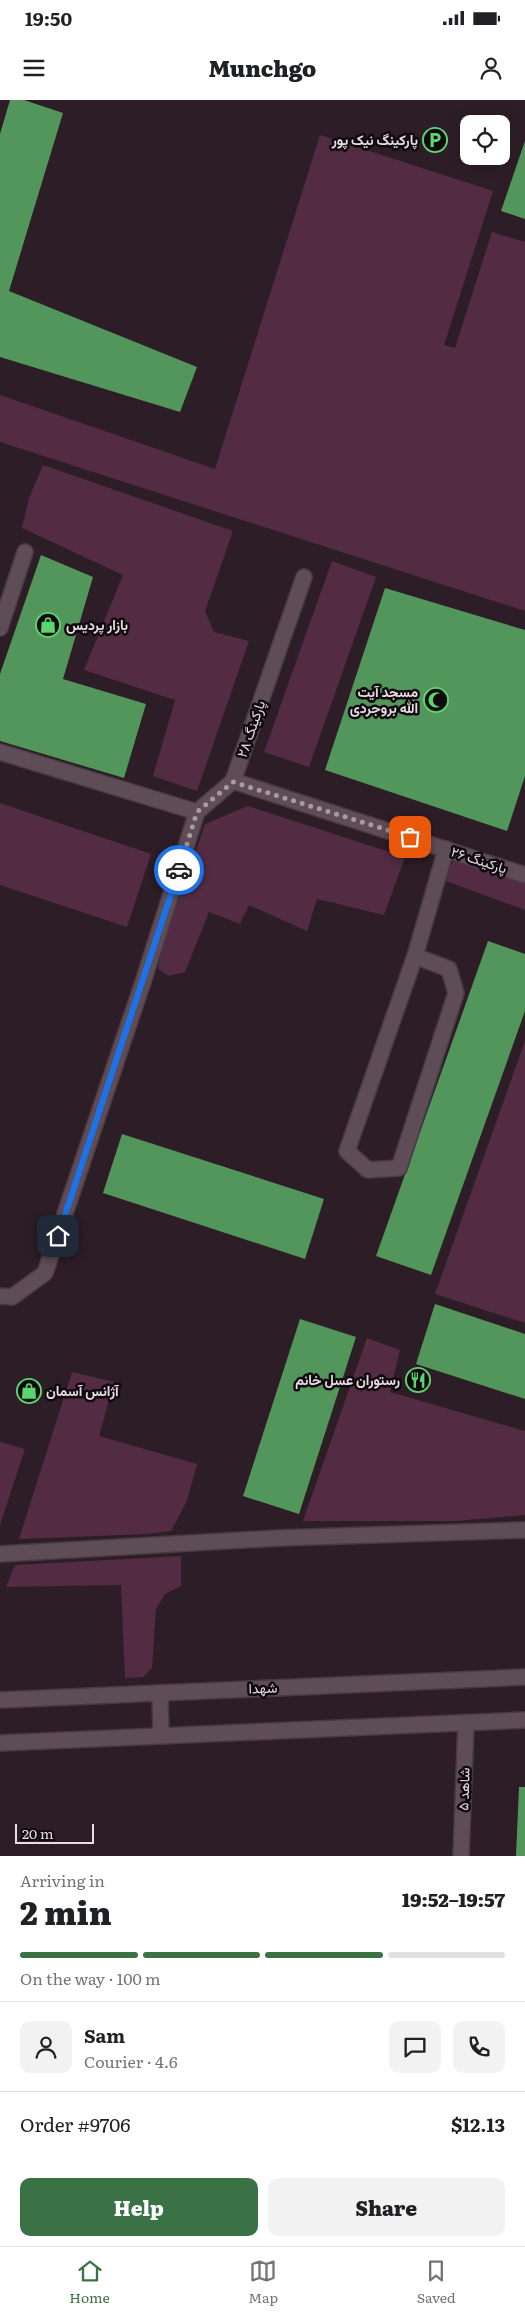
<!DOCTYPE html>
<meta charset="utf-8">
<style>
body{margin:0;font-family:Literata,Vazirmatn,serif;background:#f2f2f2;color:#202124;height:100vh;display:flex;flex-direction:column;font-size:19px;white-space:nowrap}
*{box-sizing:border-box;margin:0}
p{font-size:16px;color:#757577}
.icon{flex:none;width:28px;height:28px;fill:none;stroke:currentColor;stroke-width:2;stroke-linecap:round;stroke-linejoin:round}
.map{position:relative;height:1756px;overflow:hidden}
.sheet{display:flex;flex-direction:column;background:#fff;flex:1}
.sheet>*{flex:none}
.controls{position:absolute;left:460px;top:15px;display:grid;gap:10px}
.controls a{display:grid;place-items:center;width:50px;height:50px;border-radius:10px;background:#fff;box-shadow:0 2px 12px #0003;font-size:25px}
.scale{position:absolute;left:15px;bottom:12px;width:79px;box-sizing:border-box;padding-left:5px;border:2px solid #e8dde3;border-top:0;font-size:14px;line-height:18px;white-space:nowrap;color:#e8dde3;-webkit-text-stroke:4px #10090e;paint-order:stroke}
.pin{position:absolute;display:grid;place-items:center;width:42px;height:42px;color:#fff;margin:-21px;border-radius:10px;box-shadow:0 2px 8px #0006}
.courier{position:absolute;display:grid;place-items:center;width:50px;height:50px;margin:-25px;border:4px solid #1a73e8;border-radius:50%;background:#fff;color:#222;box-shadow:0 1px 6px #0007}
.headline em{font-style:normal;font-weight:800}
.headline div{display:flex;flex-direction:column-reverse}
.headline{display:flex;align-items:center;justify-content:space-between;height:85px;padding:0 20px}
h1{font-size:32px;font-weight:800;line-height:38px}
.bar{display:grid;grid-template-columns:repeat(4,1fr);gap:8px 5px;align-content:center;height:60px;padding:0 20px}
.bar i{height:6px;border-radius:4px;background:#e0e0e0}
.bar .on{background:#3b7245}
.bar p{grid-column:span 4}
.line{display:flex;align-items:center;gap:12px;padding:0 20px;border-top:1px solid #e0e0e0}
.line div{flex:1}
.round{display:grid;place-items:center;flex:none;width:52px;height:52px;border-radius:10px;background:#f2f2f2}
.button{display:flex;gap:10px;margin-top:auto;padding:10px 20px}
.button a{flex:1;height:58px;border-radius:10px;background:#3b7245;color:#fff;font-size:20px;font-weight:800;line-height:58px;text-align:center}
.button a+a{background:#f2f2f2;color:#202124}
.status{display:flex;justify-content:space-between;align-items:center;height:35px;padding:0 25px;background:#fff;direction:ltr}
.status svg{height:14px;fill:currentColor}
header{display:flex;justify-content:space-between;align-items:center;height:65px;padding:0 20px;background:#fff;font-size:22px;font-weight:800}
.menu{display:flex;justify-content:space-around;align-items:center;height:70px;border-top:1px solid #e0e0e0;background:#fff;font-size:14px;color:#757577}
.menu a{display:grid;justify-items:center;gap:2px}
.menu .on{color:#3b7245}
.map>svg:first-child{display:block}
</style>
<div class="status"><b>19:50</b><svg viewBox="0 0 49 12"><path d="M0 12V9h3v3zM5 12V6h3v6zM10 12V3h3v9zM15 12V0h3v12zM26 1h20v11H26zM47 4h2v5h-2z"/></svg></div>
<header><svg class="icon" aria-label="menu" viewBox="0 0 24 24"><path d="M4 6h16M4 12h16M4 18h16"/></svg>Munchgo<svg class="icon" aria-label="person" viewBox="0 0 24 24"><circle cx="12" cy="8" r="4"/><path d="M4 21q1-7 8-7t8 7"/></svg></header>
<div class="map">
<svg width="525" height="1756" viewBox="0 0 525 1756">
<rect width="100%" height="100%" fill="#2d1d26"/>
<g fill="#532c44">
<path d="M320,35l173,56 -49,154 11,3 37,-116 33,10v369l-525,-169v-47l215,74z"/>
<path d="M43,365l190,66 -28,80 9,21 35,9 -52,150 -44,-15 22,-76 -91,-30 39,-95 -101,-47 7,-30z"/>
<path d="M332,461l44,16 -67,190 -45,-15z"/>
<path d="M0,703l151,51 -24,73 -127,-42z"/>
<path d="M248,706l157,51 -21,58 -67,-16 -10,32 -58,-26 -9,19 -31,-12 -24,60 -16,4 -11,-7 3,-18 44,-127z"/>
<path d="M455,758l70,23v29l-82,-30z"/>
<path d="M525,941v282l-90,-29z"/>
<path d="M367,1238l33,12 -10,42 135,39v84l-68,6h-154z"/>
<path d="M72,1272l42,10 -15,54 98,28 -10,37 -16,30 -23,3 -129,5z"/>
<path d="M0,1342l25,7 -25,76z"/>
<path d="M181,1456v30l-16,8 -9,15 -4,59 -9,9 -18,1 -4,-93 -115,2 9,-22z"/>
</g>
<g fill="#53965b">
<path d="M10,0h14l39,13 -54,178 188,76 -17,45 -180,-55v-223z"/>
<path d="M525,41v78l-24,-8z"/>
<path d="M41,455l52,22 -30,102 83,25 -22,74 -124,-37v-67z"/>
<path d="M385,488l140,42v146l-18,55 -182,-61z"/>
<path d="M488,841l37,13v57l-94,264 -55,-19z"/>
<path d="M122,1034l202,65 -19,60 -202,-66z"/>
<path d="M435,1204l90,30v65l-109,-35z"/>
<path d="M300,1219l56,18 -57,177 -56,-18z"/>
<path d="M519,1687h6v69h-9z"/>
</g>
<g fill="none" stroke-linecap="round" stroke-linejoin="round">
<defs>
<g id="lane">
<path d="M0,528l25,-76"/>
<path d="M0,652l197,60"/>
<path d="M233,681l71,-204"/>
<path d="M415,856l34,13 7,24 -57,175 -31,2 -21,-19 68,-195 31,-107"/>
<path d="M0,1454l279,-16 246,-8"/>
</g>
<path id="street" d="M461,1756l5,-133"/>
<g id="secondary">
<path d="M0,1196l12,1 33,-24 99,-294 53,-167 36,-31 292,94"/>
<path d="M160,1593l1,43"/>
<path d="M0,1600l525,-23"/>
<path d="M0,1643l525,-23"/>
</g>
</defs>
<use href="#lane" stroke="#473a42" stroke-width="18"/>
<use href="#street" stroke="#473a42" stroke-width="18"/>
<use href="#secondary" stroke="#473a42" stroke-width="18"/>
<use href="#lane" stroke="#5e4c57" stroke-width="15"/>
<use href="#street" stroke="#5e4c57" stroke-width="15"/>
<use href="#secondary" stroke="#5e4c57" stroke-width="15"/>
</g>
<g fill="none" stroke-linecap="round" stroke-linejoin="round">
<path stroke="#a79aa1" stroke-width="5" stroke-dasharray="0 9" d="M179,770l18,-58 36,-30 177,55"/>
<path stroke="#1a73e8" stroke-width="6" d="M58,1136l121,-366"/>
</g>
<defs>
<symbol id="parking-ring" viewBox="-11 -11 22 22"><circle r="9.5" fill="#10090e" stroke="#5bd56e" stroke-width="1.5"/><path d="M-3.5-5.5H1a3.5 3.5 0 0 1 0 7H-1V5.5H-3.5ZM-1-3.4V-.6H.8a1.4 1.4 0 0 0 0-2.8Z" fill="#5bd56e"/></symbol>
<symbol id="shop-ring" viewBox="-11 -11 22 22"><circle r="9.5" fill="#10090e" stroke="#5bd56e" stroke-width="1.5"/><path d="M-5-2.5h2.3a2.7 3.5 0 0 1 5.4 0H5L5.5 6h-11ZM-1.5-2.5h3a1.5 2.3 0 0 0-3 0Z" fill="#5bd56e"/></symbol>
<symbol id="mosque-ring" viewBox="-11 -11 22 22"><circle r="9.5" fill="#10090e" stroke="#5bd56e" stroke-width="1.5"/><path d="M3.5-4.9A6 6 0 1 0 3.5 4.9A5 5 0 1 1 3.5-4.9Z" fill="#5bd56e"/></symbol>
<symbol id="restaurant-ring" viewBox="-11 -11 22 22"><circle r="9.5" fill="#10090e" stroke="#5bd56e" stroke-width="1.5"/><path d="M-5-6h1v4h1v-4h1v4h1v-4h1v5L-1.5 .5V6h-2V.5L-5-1ZM5-6V6H3V1.5H1.5Q1.5-4 5-6Z" fill="#5bd56e"/></symbol>
</defs>
<g fill-rule="evenodd">
<use href="#parking-ring" x="421" y="26" width="28" height="28"/>
<use href="#shop-ring" x="34" y="511" width="28" height="28"/>
<use href="#mosque-ring" x="422" y="586" width="28" height="28"/>
<use href="#restaurant-ring" x="404" y="1266" width="28" height="28"/>
<use href="#shop-ring" x="15" y="1277" width="28" height="28"/>
</g>
<g text-anchor="middle" stroke-width="5" stroke-linejoin="round" paint-order="stroke">
<g font-size="14" font-weight="bold" fill="#e8dde3" stroke="#10090e" text-anchor="end">
<text x="418" y="45">پارکینگ نیک پور</text>
<text x="66" y="530" text-anchor="start">بازار پردیس</text>
<text x="418" y="597">مسجد آیت<tspan x="418" dy="16">الله بروجردی</tspan></text>
<text x="400" y="1285">رستوران عسل خانم</text>
<text x="46" y="1296" text-anchor="start">آژانس آسمان</text>
</g>
<g font-size="14" fill="#e8dde3" stroke="#10090e">
<text transform="translate(251 629) rotate(-71)" y="5">پارکینگ ۲۸</text>
<text transform="translate(479 760) rotate(18)" y="5">پارکینگ ۲۶</text>
<text transform="translate(263 1588) rotate(-2)" y="5">شهدا</text>
<text transform="translate(464 1689) rotate(-88)" y="5">شاهد ۵</text>
</g>
</g>
</svg>
<div class="controls">
<a><svg class="icon" aria-label="locate" viewBox="0 0 24 24"><circle cx="12" cy="12" r="6"/><path d="M12 2v4M12 18v4M2 12h4M18 12h4"/></svg></a>
</div>
<div class="scale">20 m</div>
<div class="pin" style="left:410px;top:737px;background:#ea580c"><svg class="icon" aria-label="bag" viewBox="0 0 24 24"><path d="M5 8h14l-1 12H6zM9 8a3 3 0 0 1 6 0"/></svg></div>
<div class="pin" style="left:58px;top:1136px;background:#1f2937"><svg class="icon" aria-label="home" viewBox="0 0 24 24"><path d="M3 11l9-7 9 7M6 9v11h12V9"/></svg></div>
<div class="courier" style="left:179px;top:770px"><svg class="icon" aria-label="car" viewBox="0 0 24 24"><path d="M5 17H2v-5l4-1 3-4h7l3 4 3 1v5h-3M9 17h6M6 11h13"/><circle cx="7" cy="17" r="2"/><circle cx="17" cy="17" r="2"/></svg></div>
</div>
<section class="sheet">
<div class="headline"><div><h1>2 min</h1><p>Arriving in</p></div><em>19:52–19:57</em></div>
<div class="bar"><i class="on"></i><i class="on"></i><i class="on"></i><i></i><p>On the way · 100 m</p></div>
<div class="line" style="height:90px"><a class="round"><svg class="icon" aria-label="person" viewBox="0 0 24 24"><circle cx="12" cy="8" r="4"/><path d="M4 21q1-7 8-7t8 7"/></svg></a><div><b>Sam</b><p>Courier · 4.6</p></div><a class="round"><svg class="icon" aria-label="chat" viewBox="0 0 24 24"><path d="M4 5h16v11H9l-5 4z"/></svg></a><a class="round"><svg class="icon" aria-label="phone" viewBox="0 0 24 24"><path d="M5 4h4l2 5-3 2q2 4 5 5l2-3 5 2v4C11 20 4 13 5 4z"/></svg></a></div>
<div class="line" style="height:65px"><div>Order #9706</div><b>$12.13</b></div>
<div class="button"><a>Help</a><a>Share</a></div>
</section>
<nav class="menu">
<a class="on"><svg class="icon" aria-label="home" viewBox="0 0 24 24"><path d="M3 11l9-7 9 7M6 9v11h12V9"/></svg>Home</a>
<a><svg class="icon" aria-label="map" viewBox="0 0 24 24"><path d="M3 6l6-2 6 2 6-2v14l-6 2-6-2-6 2zM9 4v14M15 6v14"/></svg>Map</a>
<a><svg class="icon" aria-label="saved" viewBox="0 0 24 24"><path d="M7 4h10v16l-5-4-5 4z"/></svg>Saved</a>
</nav>
